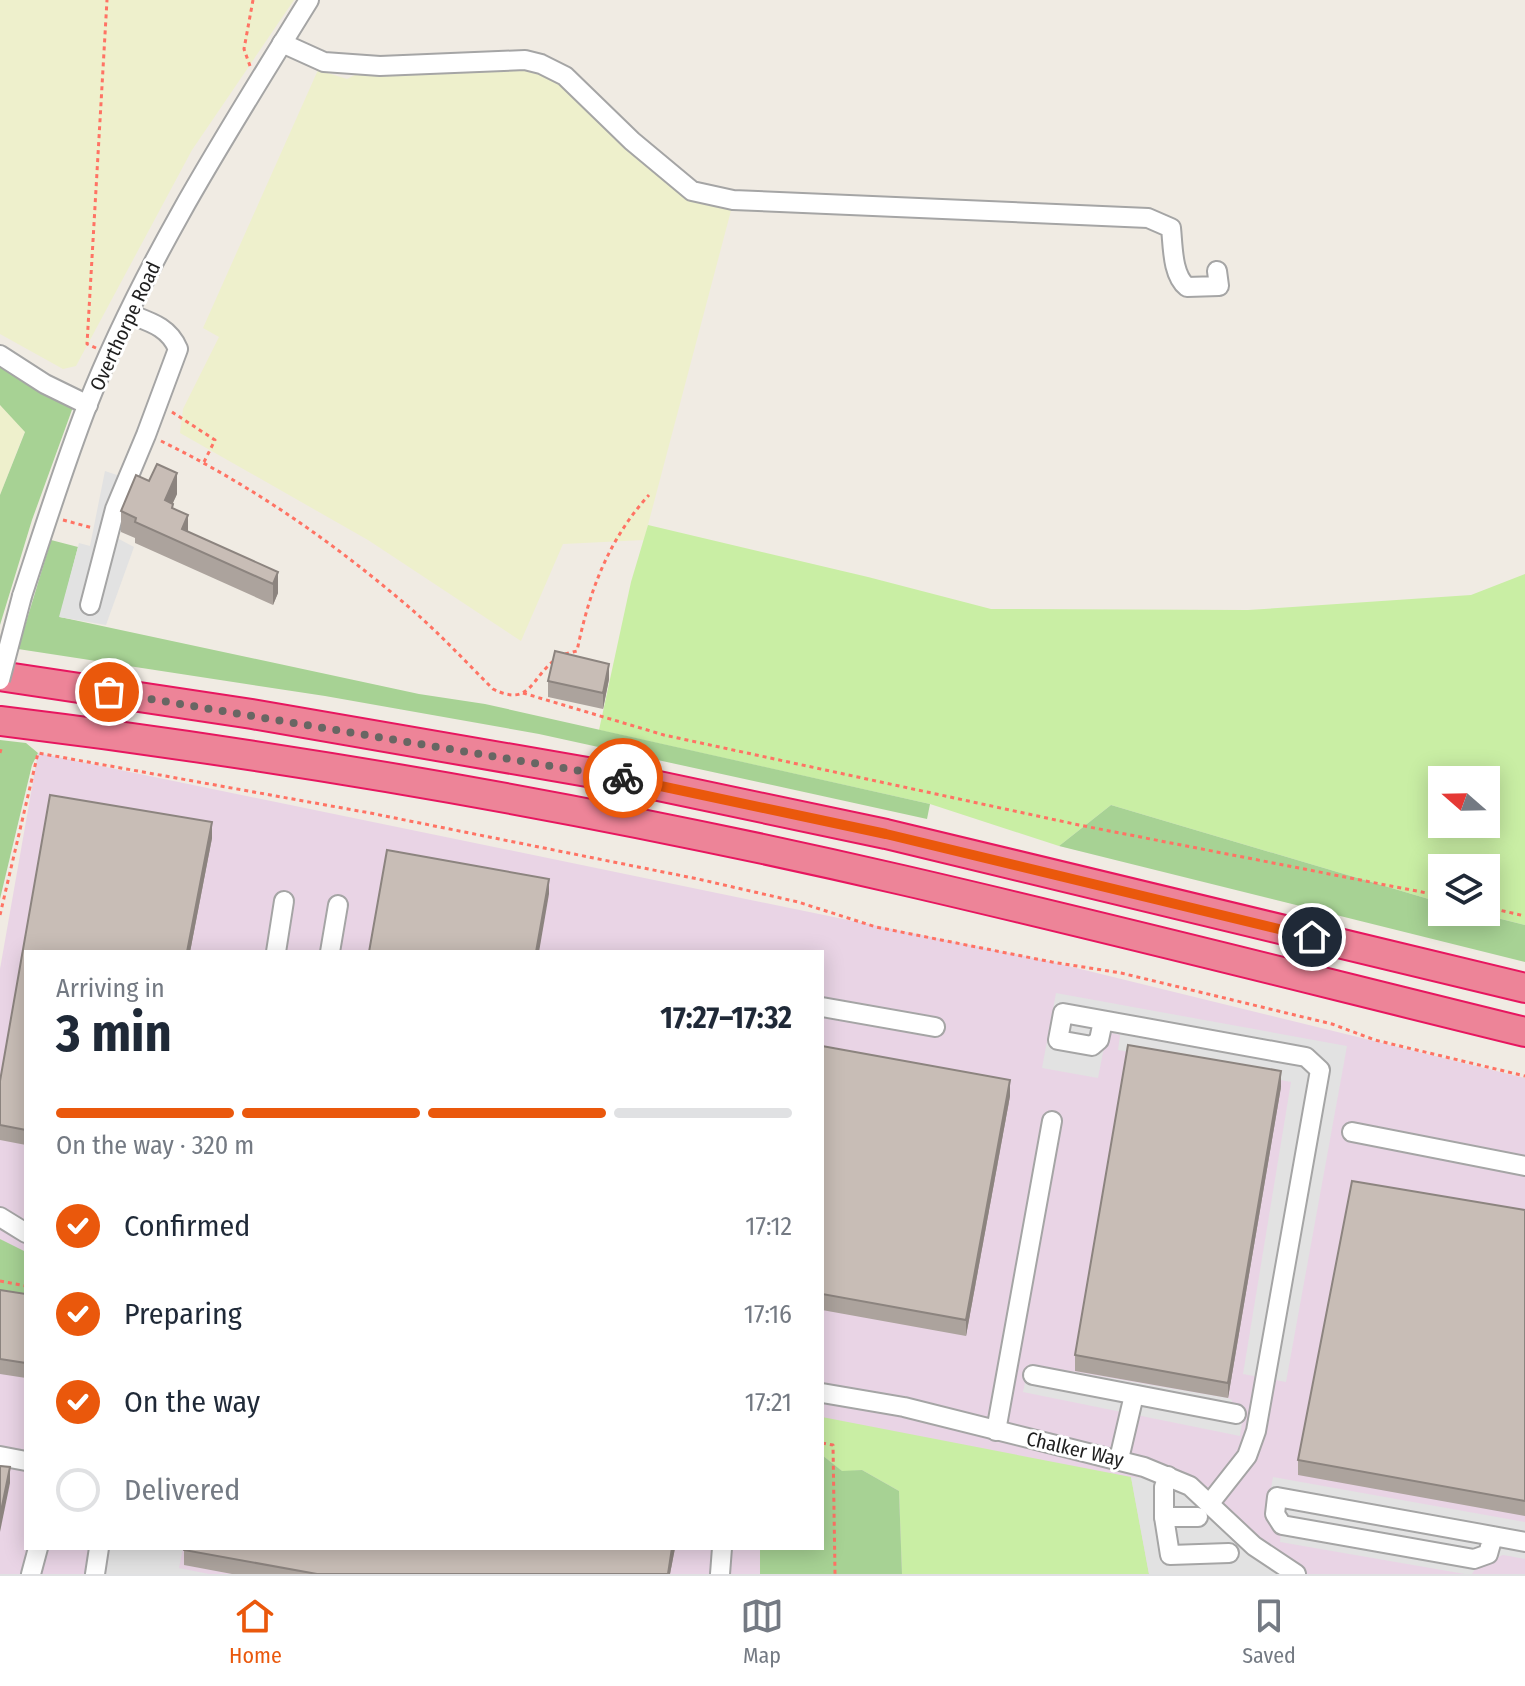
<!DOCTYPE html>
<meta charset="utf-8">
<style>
body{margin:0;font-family:"Fira Sans Condensed",sans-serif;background:#f2f2f3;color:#1f2937;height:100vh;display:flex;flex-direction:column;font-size:30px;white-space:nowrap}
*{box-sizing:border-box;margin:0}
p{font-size:26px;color:#747a83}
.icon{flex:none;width:44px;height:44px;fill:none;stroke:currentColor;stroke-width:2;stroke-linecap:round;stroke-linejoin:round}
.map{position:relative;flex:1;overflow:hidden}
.drawer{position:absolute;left:24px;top:950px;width:800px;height:600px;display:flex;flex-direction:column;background:#fff;border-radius:0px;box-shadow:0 4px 20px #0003}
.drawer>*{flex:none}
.needle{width:52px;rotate:290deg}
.tools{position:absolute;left:1428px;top:766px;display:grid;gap:16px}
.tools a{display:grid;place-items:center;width:72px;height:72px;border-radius:0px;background:#fff;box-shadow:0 4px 20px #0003;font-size:40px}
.pin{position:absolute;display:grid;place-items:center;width:68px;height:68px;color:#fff;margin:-34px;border:4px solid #fff;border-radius:50%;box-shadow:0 2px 8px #0007}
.courier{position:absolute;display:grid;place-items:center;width:80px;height:80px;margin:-40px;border:6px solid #ea580c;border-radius:50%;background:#fff;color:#222;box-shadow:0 2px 10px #0007}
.overview em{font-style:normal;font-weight:700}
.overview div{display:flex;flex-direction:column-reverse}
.overview{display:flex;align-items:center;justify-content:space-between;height:136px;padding:0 32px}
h1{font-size:52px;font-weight:700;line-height:60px}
.bar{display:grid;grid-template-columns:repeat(4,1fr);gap:12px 8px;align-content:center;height:96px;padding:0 32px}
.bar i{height:10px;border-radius:6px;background:#e0e1e3}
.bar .current{background:#ea580c}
.bar p{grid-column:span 4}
ol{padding:0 32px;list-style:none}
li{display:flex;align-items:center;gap:24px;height:88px}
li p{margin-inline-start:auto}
li .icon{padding:8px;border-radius:50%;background:#ea580c;color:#fff;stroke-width:4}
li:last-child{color:#747a83}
li i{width:44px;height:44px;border:4px solid #e0e1e3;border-radius:50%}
.tabs{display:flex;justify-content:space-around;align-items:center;height:112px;border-top:2px solid #e0e1e3;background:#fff;font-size:22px;color:#747a83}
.tabs a{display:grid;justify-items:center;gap:4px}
.tabs .current{color:#ea580c}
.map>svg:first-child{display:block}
</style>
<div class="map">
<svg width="1525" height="1574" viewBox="0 0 1525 1574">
<rect width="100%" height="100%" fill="#f0ebe3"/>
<g fill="#e9d4e5">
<path d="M38,753l1014,209 473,116v496h-758l55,-26v-596h-796v300l-12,-4 -14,-9v-270z"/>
<path d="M0,1293l26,5v250h734v26h-760z"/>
</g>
<g fill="#eef0cc">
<path d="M0,0h294l-102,150 -116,216 -13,3 -63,-35z"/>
<path d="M522,63l40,17 122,113 49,10 -89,337 -81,4 -42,97 -153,-101 -188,-107 3,-24 36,-72 -16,-9 115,-258 29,9 22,-11z"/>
<path d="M0,405l25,26 -25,64z"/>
</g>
<g fill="#c9eea4" fill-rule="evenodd">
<path d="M648,525l220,52 123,32 257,1 223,-15 54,-21v351l-52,-13h13v-44h-44v35l-331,-98 -52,41 -129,-42 -331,-74 32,-148zM1442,780h44v44h-44z"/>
<path d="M822,1417l309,60 18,97h-247l-3,-83 -37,-21 -19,2 -21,-17z"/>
</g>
<g fill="#a7d294">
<path d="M0,363l73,44 -41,113 -32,105v-130l25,-63 -25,-27z"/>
<path d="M51,540l27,7 -18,70 359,77 66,10 445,100 -3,15 -388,-85 -214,-38 -307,-47z"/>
<path d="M0,740l26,3 12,10 -6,12 -32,134z"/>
<path d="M1111,805l331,98v9h31l52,13v37l-466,-116z"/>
<path d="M0,1239l26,13v46l-26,-5z"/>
<path d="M822,1455l20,16 20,-1 37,21 3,83h-142v-26h62z"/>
</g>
<g fill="#e2e2e2">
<path d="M105,471l36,12 -24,55 17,9 -28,78 -47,-8 20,-74 11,3z"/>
<path d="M1056,993l291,53 -61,336 -43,-8 48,-292 -173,-32 2,-15 -13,-3 -9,46 -56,-10z"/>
<path d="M1029,1364l199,34 4,2 -1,6 13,3 -4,27 -217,-44z"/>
<path d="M1131,1477l24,2 44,24 84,71h-134z"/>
<path d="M1273,1477l252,45v37l-22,-4 -26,11 -5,8h-7l-185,-32 1,-9 -5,-2 -10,-15z"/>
<path d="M110,1548h73l-4,20 30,6h-103z"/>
</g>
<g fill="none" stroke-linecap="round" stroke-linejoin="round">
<defs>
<g id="minor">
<path d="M282,43l42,19 56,4 145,-6 16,4 24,12 67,65 60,50 41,9 415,18 23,10c2,18 1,47 16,59l32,-1 -2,-15"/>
<path d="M0,355l45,29 43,21"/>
<path d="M22,596c21,-64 41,-128 65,-190 57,-144 141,-275 222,-406"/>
<path d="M90,605l25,-96 31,-74 32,-86c-9,-22 -28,-27 -49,-35"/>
<path d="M276,952l8,-51"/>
<path d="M330,952l8,-47"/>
<path d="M822,1007l113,20"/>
<path d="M1103,1021l-4,19 -7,6 -34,-6 5,-27 243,44 14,13 -64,361 -9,25 -37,47"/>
<path d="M1352,1132l173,34"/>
<path d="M0,1217l26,16"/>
<path d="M1033,1375l203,39"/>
<path d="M822,1393l82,14 240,60 46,19 64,60 42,28"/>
<path d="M996,1431l56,-310"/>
<path d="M0,1456l26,5"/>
<path d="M1119,1459l15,-64"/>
<path d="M1168,1476l-4,11v30h34"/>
<path d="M1164,1517l6,38 59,-2"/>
<path d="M1493,1536l-5,18 -14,5 -192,-34 -7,-11 2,-17 216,39 32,6"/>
<path d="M31,1574l7,-26"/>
<path d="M95,1574l4,-26"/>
<path d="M720,1574l2,-26"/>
</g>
<g id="highway">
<path d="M0,676l252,38 364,63 270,57 639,154"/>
<path d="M0,721c303,37 604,90 902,159 208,48 415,101 623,152"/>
</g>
</defs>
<use href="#minor" stroke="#a5a5a5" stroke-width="22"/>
<use href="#highway" stroke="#e7165f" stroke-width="32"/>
<g stroke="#ff7364" stroke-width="3" stroke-dasharray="4 4" stroke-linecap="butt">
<path d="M250,66l-6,-17 9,-49"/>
<path d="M96,348l-9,-4 20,-344"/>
<path d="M172,412l43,28 -11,22"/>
<path d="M161,441c90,44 172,101 249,167 29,25 56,54 83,81 38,19 38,-12 62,-29"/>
<path d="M63,520l30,8"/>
<path d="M565,654l12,-3c12,-59 31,-111 72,-156"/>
<path d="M523,693l141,42 415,90 363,71"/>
<path d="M0,753l1,-4"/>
<path d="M1486,907l39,9"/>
<path d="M0,915l38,-162 332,60 328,66 100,23 78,25 176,35 69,11 211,51 43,16 150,36"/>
<path d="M0,1281l26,5"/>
<path d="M822,1443l11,2 2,129"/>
</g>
<use href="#minor" stroke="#fff" stroke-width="18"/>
<use href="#highway" stroke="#ed8498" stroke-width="28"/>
<defs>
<path id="minor-bridge" d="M0,680l22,-84"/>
</defs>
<use href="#minor-bridge" stroke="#a5a5a5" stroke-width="22" stroke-linecap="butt"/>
<use href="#minor-bridge" stroke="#fff" stroke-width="18"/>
</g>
<g fill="#aca39d">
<path d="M177,494l-5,10 1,5 15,23 90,40v21l-5,12 -138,-62v-5l-14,-6v-21z"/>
<path d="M609,679l-6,30 -55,-12v-16z"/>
<path d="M50,795l162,27v16l-22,114h-164v193l-26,-5v-59z"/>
<path d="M822,1046l188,50 -44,240 -144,-26z"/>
<path d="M1281,1087l-53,311 -153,-27v-16z"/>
<path d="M1525,1210v306l-227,-41v-15z"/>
<path d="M0,1290l26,4v84l-26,-4z"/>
<path d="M184,1548h491l-5,26h-438l-48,-9z"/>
</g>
<g fill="#8c847f">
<path d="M177,473v21l-12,27v-21z"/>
<path d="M188,515v21l-6,-7z"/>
<path d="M278,572v21l-5,12v-21z"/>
<path d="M609,664v15l-6,30v-16z"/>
<path d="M212,822v16l-22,114h-3z"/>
<path d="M549,879v15l-10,58h-3z"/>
<path d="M1281,1071v16l-53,311v-15z"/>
<path d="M1010,1080v16l-44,240v-16z"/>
<path d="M10,1467v16l-10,49v-16z"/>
<path d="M672,1548h3l-5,26h-2z"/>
</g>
<g fill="#c8bdb6" stroke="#8c847f" stroke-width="2">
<path d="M157,464l20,9 -12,27 8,4 -1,4 16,7 -6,14 96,43 -5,12 -138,-62 1,-4 -15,-7 15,-36 13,6z"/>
<path d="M555,651l54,13 -6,29 -55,-12z"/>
<path d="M50,795l162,27 -25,130h-161v178l-26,-5v-44z"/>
<path d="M387,850l162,29 -13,73h-167z"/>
<path d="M1128,1045l153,26 -53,312 -153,-28z"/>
<path d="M822,1046l188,34 -44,240 -144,-26z"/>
<path d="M1352,1181l173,29v291l-227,-41z"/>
<path d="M0,1290l26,4v69l-26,-4z"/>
<path d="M0,1466l10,1 -10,49z"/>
<path d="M184,1548h488l-4,26h-351l-133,-24z"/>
</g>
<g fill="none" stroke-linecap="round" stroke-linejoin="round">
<path stroke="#686663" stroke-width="8" stroke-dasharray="0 14.4" d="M109,692l514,86"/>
<path stroke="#ea580c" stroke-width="10" d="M623,778l263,56 426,103"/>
</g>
<g text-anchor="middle" stroke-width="6" stroke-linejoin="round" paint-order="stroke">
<g font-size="20" fill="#1e1e1e" stroke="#fff">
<text transform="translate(125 326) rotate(-65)" y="7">Overthorpe Road</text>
<text transform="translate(1075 1449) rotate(13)" y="7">Chalker Way</text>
</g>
</g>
</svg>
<div class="tools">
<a><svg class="needle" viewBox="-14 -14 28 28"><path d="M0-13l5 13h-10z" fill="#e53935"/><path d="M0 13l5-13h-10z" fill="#747a83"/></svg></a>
<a><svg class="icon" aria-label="layers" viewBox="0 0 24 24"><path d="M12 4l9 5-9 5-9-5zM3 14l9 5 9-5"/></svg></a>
</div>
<div class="pin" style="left:109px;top:692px;background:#ea580c"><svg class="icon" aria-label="bag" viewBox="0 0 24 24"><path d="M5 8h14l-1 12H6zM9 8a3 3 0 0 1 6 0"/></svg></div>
<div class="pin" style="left:1312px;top:937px;background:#1f2937"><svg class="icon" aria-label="home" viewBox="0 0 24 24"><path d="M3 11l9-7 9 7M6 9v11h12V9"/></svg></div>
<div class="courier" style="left:623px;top:778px"><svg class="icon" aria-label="bike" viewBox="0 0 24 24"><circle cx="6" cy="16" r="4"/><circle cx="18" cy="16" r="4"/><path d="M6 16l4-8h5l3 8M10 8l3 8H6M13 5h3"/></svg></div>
<section class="drawer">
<div class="overview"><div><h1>3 min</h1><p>Arriving in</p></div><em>17:27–17:32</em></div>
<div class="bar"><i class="current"></i><i class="current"></i><i class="current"></i><i></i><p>On the way · 320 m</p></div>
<ol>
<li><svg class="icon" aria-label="check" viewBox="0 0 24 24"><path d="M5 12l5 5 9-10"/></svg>Confirmed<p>17:12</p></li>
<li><svg class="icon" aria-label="check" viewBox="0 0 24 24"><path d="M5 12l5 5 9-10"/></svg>Preparing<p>17:16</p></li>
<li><svg class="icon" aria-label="check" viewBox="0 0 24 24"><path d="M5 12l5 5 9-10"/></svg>On the way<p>17:21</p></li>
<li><i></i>Delivered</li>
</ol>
</section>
</div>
<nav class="tabs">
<a class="current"><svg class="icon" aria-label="home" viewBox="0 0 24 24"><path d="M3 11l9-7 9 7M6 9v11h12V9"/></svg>Home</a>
<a><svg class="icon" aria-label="map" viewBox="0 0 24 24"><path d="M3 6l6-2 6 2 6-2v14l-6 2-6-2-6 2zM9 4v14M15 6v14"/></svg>Map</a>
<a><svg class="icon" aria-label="saved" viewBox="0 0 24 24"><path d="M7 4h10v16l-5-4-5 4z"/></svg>Saved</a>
</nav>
